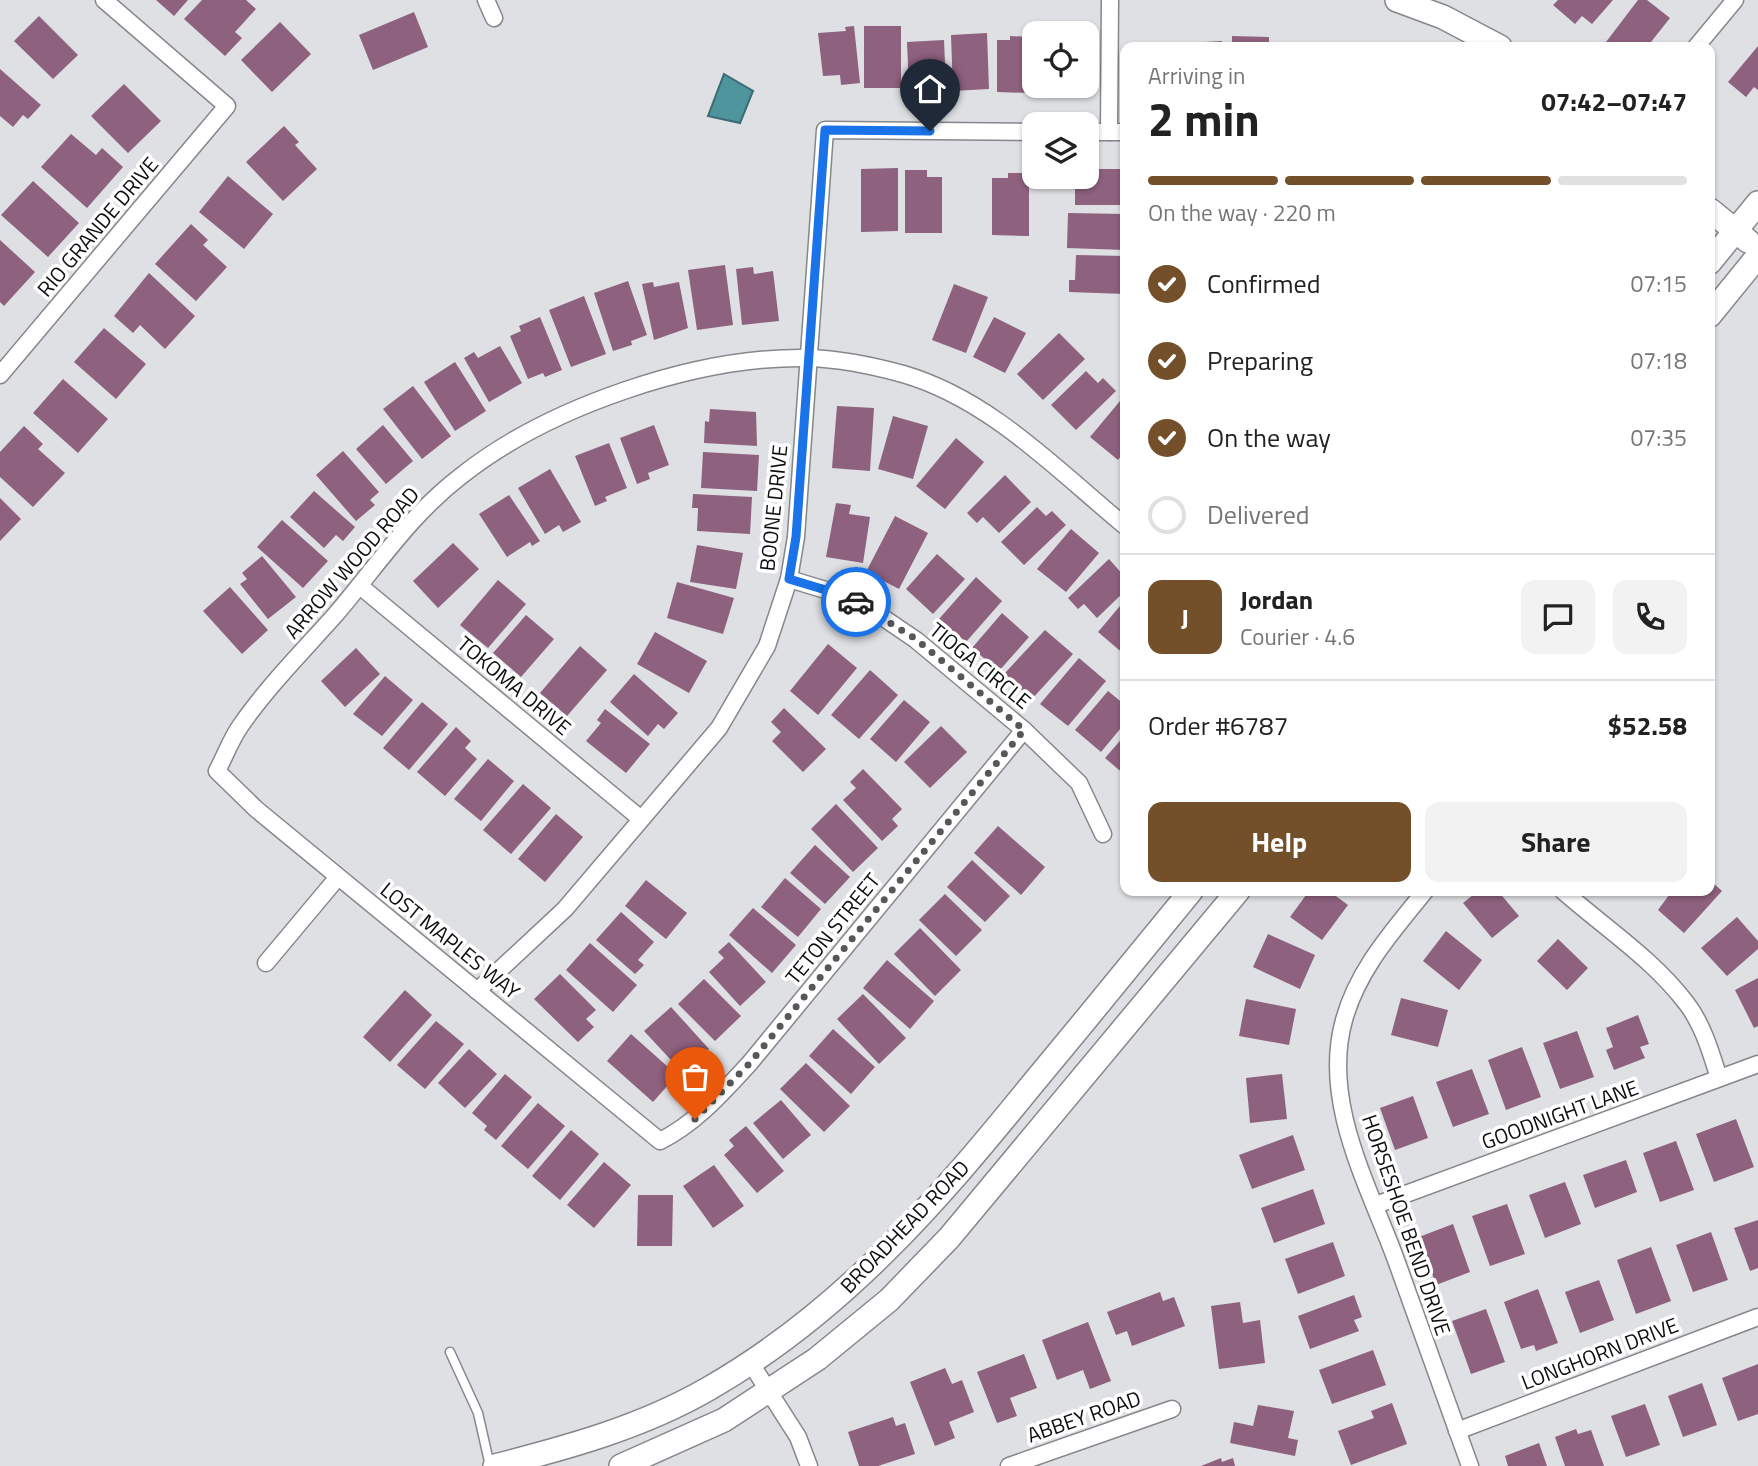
<!DOCTYPE html>
<meta charset="utf-8">
<style>
body{margin:0;font-family:"Titillium Web",sans-serif;background:#f2f2f2;color:#222;height:100vh;display:flex;flex-direction:column;font-size:26px;white-space:nowrap}
*{box-sizing:border-box;margin:0}
p{font-size:23px;color:#767676}
.icon{flex:none;width:38px;height:38px;fill:none;stroke:currentColor;stroke-width:2;stroke-linecap:round;stroke-linejoin:round}
.map{position:relative;flex:1;overflow:hidden}
.drawer{position:absolute;left:1120px;top:42px;width:595px;height:854px;display:flex;flex-direction:column;background:#fff;border-radius:14px;box-shadow:0 2px 5px #0004}
.drawer>*{flex:none}
.fabs{position:absolute;left:1022px;top:21px;display:grid;gap:14px}
.fabs a{display:grid;place-items:center;width:77px;height:77px;border-radius:14px;background:#fff;box-shadow:0 2px 5px #0004;font-size:35px}
.pin{position:absolute;display:grid;place-items:center;width:60px;height:60px;color:#fff;margin:-72px -30px;border-radius:50% 50% 50% 0;rotate:-45deg;box-shadow:0 0 7px #0007}
.pin .icon{rotate:45deg}
.courier{position:absolute;display:grid;place-items:center;width:70px;height:70px;margin:-35px;border:5px solid #1a73e8;border-radius:50%;background:#fff;color:#222;box-shadow:0 2px 9px #0007}
.overview em{font-style:normal;font-weight:700}
.overview div{display:flex;flex-direction:column-reverse}
.overview{display:flex;align-items:center;justify-content:space-between;height:119px;padding:0 28px}
h1{font-size:46px;font-weight:700;line-height:52px}
.bar{display:grid;grid-template-columns:repeat(4,1fr);gap:10px 7px;align-content:center;height:84px;padding:0 28px}
.bar i{height:9px;border-radius:5px;background:#e0e0e0}
.bar .active{background:#74502a}
.bar p{grid-column:span 4}
.line{display:flex;align-items:center;gap:18px;padding:0 28px;border-top:2px solid #e0e0e0}
.line div{flex:1}
.round{display:grid;place-items:center;flex:none;width:74px;height:74px;border-radius:14px;background:#f2f2f2}
ol{padding:0 28px;list-style:none}
li{display:flex;align-items:center;gap:21px;height:77px}
li p{margin-inline-start:auto}
li .icon{padding:7px;border-radius:50%;background:#74502a;color:#fff;stroke-width:4}
li:last-child{color:#767676}
li i{width:38px;height:38px;border:4px solid #e0e0e0;border-radius:50%}
.button{display:flex;gap:14px;margin-top:auto;padding:14px 28px}
.button a{flex:1;height:80px;border-radius:14px;background:#74502a;color:#fff;font-size:28px;font-weight:700;line-height:80px;text-align:center}
.button a+a{background:#f2f2f2;color:#222}
.map>svg:first-child{display:block}
</style>
<div class="map">
<svg width="1758" height="1466" viewBox="0 0 1758 1466">
<rect width="100%" height="100%" fill="#dee0e3"/>
<path fill="#4f959e" stroke="#3b6c73" stroke-width="2" d="M724,74l29,17 -13,32 -32,-7z"/>
<g fill="#8e617e">
<path d="M156,0h32l-14,16z"/>
<path d="M202,0h44l10,9 -21,23 7,6 -17,18 -41,-37z"/>
<path d="M1558,0h55l-21,24 -10,-8 -7,8 -22,-19z"/>
<path d="M1638,0h9l23,18 -23,29h-34l-7,-5z"/>
<path d="M414,12l14,35 -55,23 -14,-35z"/>
<path d="M39,16l39,39 -25,24 -39,-38z"/>
<path d="M280,22l31,32 -39,38 -31,-32z"/>
<path d="M854,26l6,57 -19,2 -1,-10 -17,1 -5,-43 28,-2 -1,-4z"/>
<rect x="864" y="26" width="37" height="62"/>
<path d="M987,33l2,56 -36,2 -2,-56z"/>
<path d="M1010,36l21,1 -1,56 -33,-1v-52h13z"/>
<path d="M1232,36l37,1v10h-37z"/>
<path d="M944,40l2,46 -37,2 -2,-46z"/>
<path d="M1222,41v6h-34v-4z"/>
<path d="M1758,46v44l-4,-3 -8,10 -18,-15z"/>
<path d="M0,69l41,36 -13,14 -5,-4 -10,12 -13,-11z"/>
<path d="M124,84l37,37 -33,32 -37,-37z"/>
<path d="M1040,86h37v6l-37,2z"/>
<path d="M284,126l15,16 -4,3 22,24 -34,32 -37,-39z"/>
<path d="M71,134l25,21 6,-7 21,19 -36,41 -46,-41z"/>
<path d="M898,168v63l-37,1v-63z"/>
<path d="M1087,169h38v36h-50v-28h12z"/>
<path d="M905,170h22v7h15v56h-37z"/>
<path d="M1008,173h21v63l-37,-1v-57h16z"/>
<path d="M228,176l45,38 -29,35 -45,-37z"/>
<path d="M33,181l46,42 -31,34 -47,-42z"/>
<path d="M1068,213l57,1v36l-58,-2z"/>
<path d="M191,224l17,16 -5,5 24,22 -31,34 -41,-37z"/>
<path d="M0,240l35,32 -31,34 -4,-4z"/>
<path d="M1076,255l49,1v38l-56,-2v-12h6z"/>
<path d="M725,265l8,60 -36,5 -9,-60z"/>
<path d="M753,267l1,7 19,-3 6,50 -37,4 -6,-56z"/>
<path d="M149,273l46,43 -30,33 -25,-24 -7,8 -19,-17z"/>
<path d="M628,281l19,54 -16,6 1,4 -19,6 -19,-58z"/>
<path d="M653,282l1,5 25,-5 9,46 -34,12 -12,-56z"/>
<path d="M954,284l34,13 -22,56 -34,-13z"/>
<path d="M584,296l22,58 -35,13 -22,-57z"/>
<path d="M540,317l22,53 -17,7 -2,-4 -15,6 -18,-43 11,-5 -2,-5z"/>
<path d="M994,317l32,16 -21,40 -32,-16z"/>
<path d="M104,328l42,36 -30,35 -42,-37z"/>
<path d="M1059,333l26,26 -42,41 -26,-26z"/>
<path d="M500,346l22,37 -33,19 -25,-44 10,-6 4,6z"/>
<path d="M455,362l31,49 -31,20 -31,-49z"/>
<path d="M1086,371l12,12 5,-5 13,13 -40,39 -25,-25z"/>
<path d="M63,379l45,40 -30,34 -45,-40z"/>
<path d="M413,386l38,50 -29,23 -39,-50z"/>
<path d="M1125,395v56l-7,9 -28,-23z"/>
<path d="M837,406l37,2 -4,63 -38,-3z"/>
<path d="M710,409l46,3 1,34 -53,-3 1,-22 4,1z"/>
<path d="M893,416l35,10 -15,53 -35,-10z"/>
<path d="M383,425l30,36 -27,23 -30,-35z"/>
<path d="M654,425l15,40 -21,8 2,6 -13,5 -17,-46z"/>
<path d="M24,426l19,18 -5,5 27,24 -32,34 -33,-30v-25z"/>
<path d="M956,438l28,24 -39,47 -29,-23z"/>
<path d="M609,443l18,45 -22,9 2,4 -12,5 -20,-50z"/>
<path d="M343,451l36,41 -9,8 5,5 -19,16 -40,-46z"/>
<path d="M703,452l56,3 -2,36 -56,-3z"/>
<path d="M550,469l31,53 -18,10 -4,-7 -14,9 -27,-46z"/>
<path d="M1005,475l26,27 -32,31 -16,-16 -6,6 -10,-10z"/>
<path d="M314,491l41,36 -12,14 -7,-6 -12,13 -34,-31z"/>
<path d="M693,494l59,3 -2,37 -53,-3 1,-23h-6z"/>
<path d="M509,495l31,46 -8,5 -2,-4 -23,15 -28,-43z"/>
<path d="M0,498l21,21 -21,22z"/>
<path d="M836,503l15,2 -2,9 21,3 -7,46 -37,-6z"/>
<path d="M1037,507l9,9 6,-5 14,14 -42,40 -23,-23z"/>
<path d="M895,516l33,17 -29,56 -33,-17z"/>
<path d="M282,520l46,41 -25,27 -46,-41z"/>
<path d="M1071,529l28,24 -33,39 -29,-23z"/>
<path d="M453,543l26,26 -41,39 -25,-27z"/>
<path d="M697,545l46,8 -7,36 -46,-7z"/>
<path d="M937,554l28,25 -32,35 -27,-25z"/>
<path d="M262,556l34,41 -28,22 -28,-35 7,-5 -5,-6z"/>
<path d="M1109,559l16,18v14l-28,27 -13,-14 -6,5 -10,-11z"/>
<path d="M976,577l26,24 -36,41 -27,-23z"/>
<path d="M498,580l28,24 -38,44 -28,-23z"/>
<path d="M677,582l57,16 -11,36 -56,-16z"/>
<path d="M230,587l38,43 -26,24 -39,-43z"/>
<path d="M1125,600v55l-27,-23z"/>
<path d="M1002,613l27,24 -30,34 -27,-23z"/>
<path d="M526,615l28,24 -33,38 -28,-24z"/>
<path d="M1045,630l28,24 -41,45 -28,-25z"/>
<path d="M655,632l52,29 -18,32 -52,-29z"/>
<path d="M828,644l29,24 -39,47 -28,-24z"/>
<path d="M580,646l27,24 -40,46 -27,-23z"/>
<path d="M356,648l24,26 -35,33 -24,-26z"/>
<path d="M1079,658l27,23 -38,45 -28,-22z"/>
<path d="M870,670l28,25 -39,44 -28,-24z"/>
<path d="M634,674l44,39 -14,16 -6,-5 -10,12 -38,-34z"/>
<path d="M385,676l28,24 -31,36 -29,-22z"/>
<path d="M1108,691l17,14v18l-24,29 -26,-22z"/>
<path d="M904,700l26,22 -34,40 -26,-23z"/>
<path d="M422,702l26,22 -39,46 -26,-22z"/>
<path d="M784,708l42,41 -23,23 -31,-31 9,-9 -10,-10z"/>
<path d="M605,709l45,35 -24,29 -40,-32 15,-18 -4,-3z"/>
<path d="M941,726l26,26 -37,36 -26,-26z"/>
<path d="M456,727l15,14 -6,7 12,11 -32,37 -28,-24z"/>
<path d="M1125,735v40l-20,-17z"/>
<path d="M488,759l26,22 -33,40 -27,-22z"/>
<path d="M863,769l39,40 -10,10 6,7 -16,15 -39,-41 13,-12 -6,-6z"/>
<path d="M523,784l28,24 -40,46 -28,-24z"/>
<path d="M836,804l42,44 -25,24 -42,-43z"/>
<path d="M556,814l27,23 -38,45 -27,-23z"/>
<path d="M998,826l47,41 -24,28 -47,-42z"/>
<path d="M815,845l35,32 -25,27 -35,-31z"/>
<path d="M972,860l38,36 -25,26 -38,-35z"/>
<path d="M785,878l36,31 -23,28 -37,-30z"/>
<path d="M646,880l41,33 -21,26 -41,-33z"/>
<path d="M1710,880l12,11 -38,42 -26,-23 14,-19h38z"/>
<path d="M1309,891h20l19,14 -26,35 -32,-23z"/>
<path d="M1478,891h20l21,25 -27,22 -29,-35z"/>
<path d="M945,894l37,36 -26,26 -37,-36z"/>
<path d="M753,908l43,37 -24,28 -43,-38z"/>
<path d="M621,912l33,30 -16,18 6,5 -9,9 -39,-34z"/>
<path d="M1737,917l21,24v8l-31,27 -26,-28z"/>
<path d="M920,928l41,42 -26,26 -41,-42z"/>
<path d="M1446,931l36,29 -23,30 -36,-29z"/>
<path d="M1268,934l47,21 -15,34 -47,-22z"/>
<path d="M1558,939l30,29 -21,22 -30,-29z"/>
<path d="M729,942l37,40 -26,24 -31,-34 15,-14 -6,-6z"/>
<path d="M590,943l47,42 -24,27 -47,-42z"/>
<path d="M887,960l47,41 -24,28 -47,-41z"/>
<path d="M560,974l36,36 -10,9 8,8 -16,15 -44,-43z"/>
<path d="M1758,978v48l-4,2 -19,-38z"/>
<path d="M704,979l37,37 -26,25 -37,-37z"/>
<path d="M405,990l27,25 -42,47 -27,-25z"/>
<path d="M863,994l43,44 -27,26 -42,-45z"/>
<path d="M1401,998l47,12 -10,37 -47,-12z"/>
<path d="M1246,999l50,10 -7,36 -50,-9z"/>
<path d="M671,1007l38,42 -26,24 -39,-42z"/>
<path d="M1638,1015l11,29 -9,3 5,11 -31,12 -8,-20 7,-3 -7,-19z"/>
<path d="M436,1021l28,23 -39,45 -28,-24z"/>
<path d="M833,1029l42,38 -24,27 -42,-38z"/>
<path d="M1577,1031l17,46 -34,12 -17,-46z"/>
<path d="M631,1034l46,41 -24,27 -46,-41z"/>
<path d="M1522,1047l19,50 -35,13 -18,-50z"/>
<path d="M469,1049l28,25 -32,34 -27,-25z"/>
<path d="M806,1063l44,43 -26,26 -44,-43z"/>
<path d="M1472,1069l17,45 -36,13 -17,-45z"/>
<path d="M505,1074l27,23 -36,43 -12,-10 3,-4 -15,-13z"/>
<path d="M1282,1074l5,45 -37,4 -4,-45z"/>
<path d="M1413,1096l15,42 -33,12 -15,-42z"/>
<path d="M781,1100l30,35 -28,24 -30,-36z"/>
<path d="M538,1103l27,23 -37,43 -27,-23z"/>
<path d="M1736,1119l18,48 -40,15 -18,-48z"/>
<path d="M746,1126l38,45 -27,22 -33,-38 10,-9 -5,-6z"/>
<path d="M571,1130l28,24 -39,46 -28,-24z"/>
<path d="M1293,1135l12,35 -53,19 -13,-34z"/>
<path d="M1676,1141l18,49 -34,12 -17,-49z"/>
<path d="M1626,1160l11,32 -42,16 -12,-33z"/>
<path d="M604,1162l27,23 -37,43 -27,-23z"/>
<path d="M714,1165l30,41 -31,22 -30,-42z"/>
<path d="M1565,1182l16,42 -36,14 -16,-43z"/>
<path d="M1313,1189l12,35 -51,19 -13,-35z"/>
<path d="M638,1195h35l-1,51h-35z"/>
<path d="M1507,1204l18,50 -35,12 -18,-50z"/>
<path d="M1758,1220v48l-8,3 -16,-43z"/>
<path d="M1453,1224l17,48 -34,13 -17,-48z"/>
<path d="M1711,1232l17,48 -35,12 -17,-47z"/>
<path d="M1333,1242l12,34 -47,18 -13,-35z"/>
<path d="M1651,1247l20,54 -35,13 -19,-54z"/>
<path d="M1599,1280l15,40 -34,13 -15,-41z"/>
<path d="M1538,1289l20,54 -22,8 -2,-6 -13,4 -17,-47z"/>
<path d="M1160,1292l3,9 11,-4 11,29 -53,20 -5,-15 -11,4 -9,-23z"/>
<path d="M1354,1295l8,22 -8,3 5,11 -49,18 -12,-33z"/>
<path d="M1240,1302l3,21 17,-3 5,43 -46,6 -8,-63z"/>
<path d="M1486,1309l19,53 -34,12 -19,-53z"/>
<path d="M1088,1322l23,59 -21,8 -7,-19 -26,10 -15,-40z"/>
<path d="M1373,1350l13,35 -54,19 -13,-34z"/>
<path d="M1024,1354l13,34 -27,10 7,18 -20,7 -20,-51z"/>
<path d="M1758,1364v50l-20,7 -16,-43z"/>
<path d="M945,1368l7,16 10,-4 12,32 -25,10 6,16 -20,8 -25,-64z"/>
<path d="M1702,1383l15,42 -34,12 -15,-41z"/>
<path d="M1392,1403l15,41 -56,21 -13,-34 36,-13 -3,-7z"/>
<path d="M1645,1404l15,41 -34,12 -15,-41z"/>
<path d="M1258,1405l36,6 -6,27 10,2 -3,16 -65,-13 4,-21 19,4z"/>
<path d="M893,1417l3,9 9,-3 10,31 -37,12h-19l-11,-34z"/>
<path d="M1576,1429l2,5 13,-4 13,36h-39l-10,-29z"/>
<path d="M1539,1443l8,23h-39l-3,-10z"/>
<path d="M1221,1458l1,4 11,-4 2,8h-34z"/>
</g>
<g fill="none" stroke-linecap="round" stroke-linejoin="round">
<defs>
<path id="lane" d="M450,1352l28,61 12,53"/>
<g id="street">
<path d="M486,0l8,18"/>
<path d="M1696,47l39,-47"/>
<path d="M1087,132h38"/>
<path d="M1109,132l1,-132"/>
<path d="M0,375l227,-269 -123,-106"/>
<path d="M789,579l50,15 33,16 44,30 108,90 55,53 24,51"/>
<path d="M360,586l281,233"/>
<path d="M1024,730l-275,334c-28,30 -53,59 -89,77l-404,-332 -39,-38c8,-15 14,-32 24,-46 27,-39 63,-75 95,-111 41,-48 74,-99 125,-138 87,-69 235,-120 347,-118 30,1 66,8 95,16 87,25 154,96 222,152"/>
<path d="M1425,891c-32,40 -67,78 -81,129 -23,82 25,166 52,240 25,69 49,138 74,206"/>
<path d="M1563,891c42,37 90,68 124,113 16,21 24,49 32,74"/>
<path d="M266,963l72,-86"/>
<path d="M477,991l88,-82 154,-181 48,-82 22,-67 7,-42 29,-407 209,2"/>
<path d="M1376,1205l382,-141"/>
<path d="M750,1362l48,75 11,29"/>
<path d="M1457,1431l301,-114"/>
<path d="M1009,1466l163,-57"/>
</g>
<g id="secondary">
<path d="M1397,0l46,17 57,30"/>
<path d="M1710,210l38,31"/>
<path d="M1710,262l48,-59"/>
<path d="M1710,315l48,-59"/>
<path d="M495,1466c74,-19 147,-39 213,-77 133,-76 227,-185 322,-302 54,-65 108,-131 161,-196"/>
<path d="M621,1466l103,-46 93,-61 72,-59 60,-62 289,-347"/>
</g>
</defs>
<use href="#lane" stroke="#85878a" stroke-width="11"/>
<use href="#street" stroke="#85878a" stroke-width="19"/>
<use href="#secondary" stroke="#85878a" stroke-width="26"/>
<use href="#lane" stroke="#fff" stroke-width="8"/>
<use href="#street" stroke="#fff" stroke-width="16"/>
<use href="#secondary" stroke="#fff" stroke-width="23"/>
</g>
<g fill="none" stroke-linecap="round" stroke-linejoin="round">
<path stroke="#565759" stroke-width="7" stroke-dasharray="0 12.6" d="M695,1119l54,-55 275,-334 -108,-91 -60,-37"/>
<path stroke="#1a73e8" stroke-width="9" d="M856,602l-17,-8 -50,-15 7,-42 29,-407 105,1"/>
</g>
<g text-anchor="middle" stroke-width="7" stroke-linejoin="round" paint-order="stroke">
<g font-size="21" fill="#0c0d0e" stroke="#fff">
<text transform="translate(98 227) rotate(-50)" y="7">RIO GRANDE DRIVE</text>
<text transform="translate(774 508) rotate(-84)" y="7">BOONE DRIVE</text>
<text transform="translate(352 563) rotate(-49)" y="7">ARROW WOOD ROAD</text>
<text transform="translate(980 666) rotate(39)" y="7">TIOGA CIRCLE</text>
<text transform="translate(514 686) rotate(40)" y="7">TOKOMA DRIVE</text>
<text transform="translate(833 929) rotate(-51)" y="7">TETON STREET</text>
<text transform="translate(450 941) rotate(39)" y="7">LOST MAPLES WAY</text>
<text transform="translate(1560 1115) rotate(-20)" y="7">GOODNIGHT LANE</text>
<text transform="translate(1406 1225) rotate(71)" y="7">HORSESHOE BEND DRIVE</text>
<text transform="translate(905 1227) rotate(-46)" y="7">BROADHEAD ROAD</text>
<text transform="translate(1600 1354) rotate(-21)" y="7">LONGHORN DRIVE</text>
<text transform="translate(1084 1417) rotate(-19)" y="7">ABBEY ROAD</text>
</g>
</g>
</svg>
<div class="fabs">
<a><svg class="icon" aria-label="locate" viewBox="0 0 24 24"><circle cx="12" cy="12" r="6"/><path d="M12 2v4M12 18v4M2 12h4M18 12h4"/></svg></a>
<a><svg class="icon" aria-label="layers" viewBox="0 0 24 24"><path d="M12 4l9 5-9 5-9-5zM3 14l9 5 9-5"/></svg></a>
</div>
<div class="pin" style="left:695px;top:1119px;background:#ea580c"><svg class="icon" aria-label="bag" viewBox="0 0 24 24"><path d="M5 8h14l-1 12H6zM9 8a3 3 0 0 1 6 0"/></svg></div>
<div class="pin" style="left:930px;top:131px;background:#1f2937"><svg class="icon" aria-label="home" viewBox="0 0 24 24"><path d="M3 11l9-7 9 7M6 9v11h12V9"/></svg></div>
<div class="courier" style="left:856px;top:602px"><svg class="icon" aria-label="car" viewBox="0 0 24 24"><path d="M5 17H2v-5l4-1 3-4h7l3 4 3 1v5h-3M9 17h6M6 11h13"/><circle cx="7" cy="17" r="2"/><circle cx="17" cy="17" r="2"/></svg></div>
<section class="drawer">
<div class="overview"><div><h1>2 min</h1><p>Arriving in</p></div><em>07:42–07:47</em></div>
<div class="bar"><i class="active"></i><i class="active"></i><i class="active"></i><i></i><p>On the way · 220 m</p></div>
<ol>
<li><svg class="icon" aria-label="check" viewBox="0 0 24 24"><path d="M5 12l5 5 9-10"/></svg>Confirmed<p>07:15</p></li>
<li><svg class="icon" aria-label="check" viewBox="0 0 24 24"><path d="M5 12l5 5 9-10"/></svg>Preparing<p>07:18</p></li>
<li><svg class="icon" aria-label="check" viewBox="0 0 24 24"><path d="M5 12l5 5 9-10"/></svg>On the way<p>07:35</p></li>
<li><i></i>Delivered</li>
</ol>
<div class="line" style="height:126px"><b class="round" style="background:#74502a;color:#fff">J</b><div><b>Jordan</b><p>Courier · 4.6</p></div><a class="round"><svg class="icon" aria-label="chat" viewBox="0 0 24 24"><path d="M4 5h16v11H9l-5 4z"/></svg></a><a class="round"><svg class="icon" aria-label="phone" viewBox="0 0 24 24"><path d="M5 4h4l2 5-3 2q2 4 5 5l2-3 5 2v4C11 20 4 13 5 4z"/></svg></a></div>
<div class="line" style="height:91px"><div>Order #6787</div><b>$52.58</b></div>
<div class="button"><a>Help</a><a>Share</a></div>
</section>
</div>
